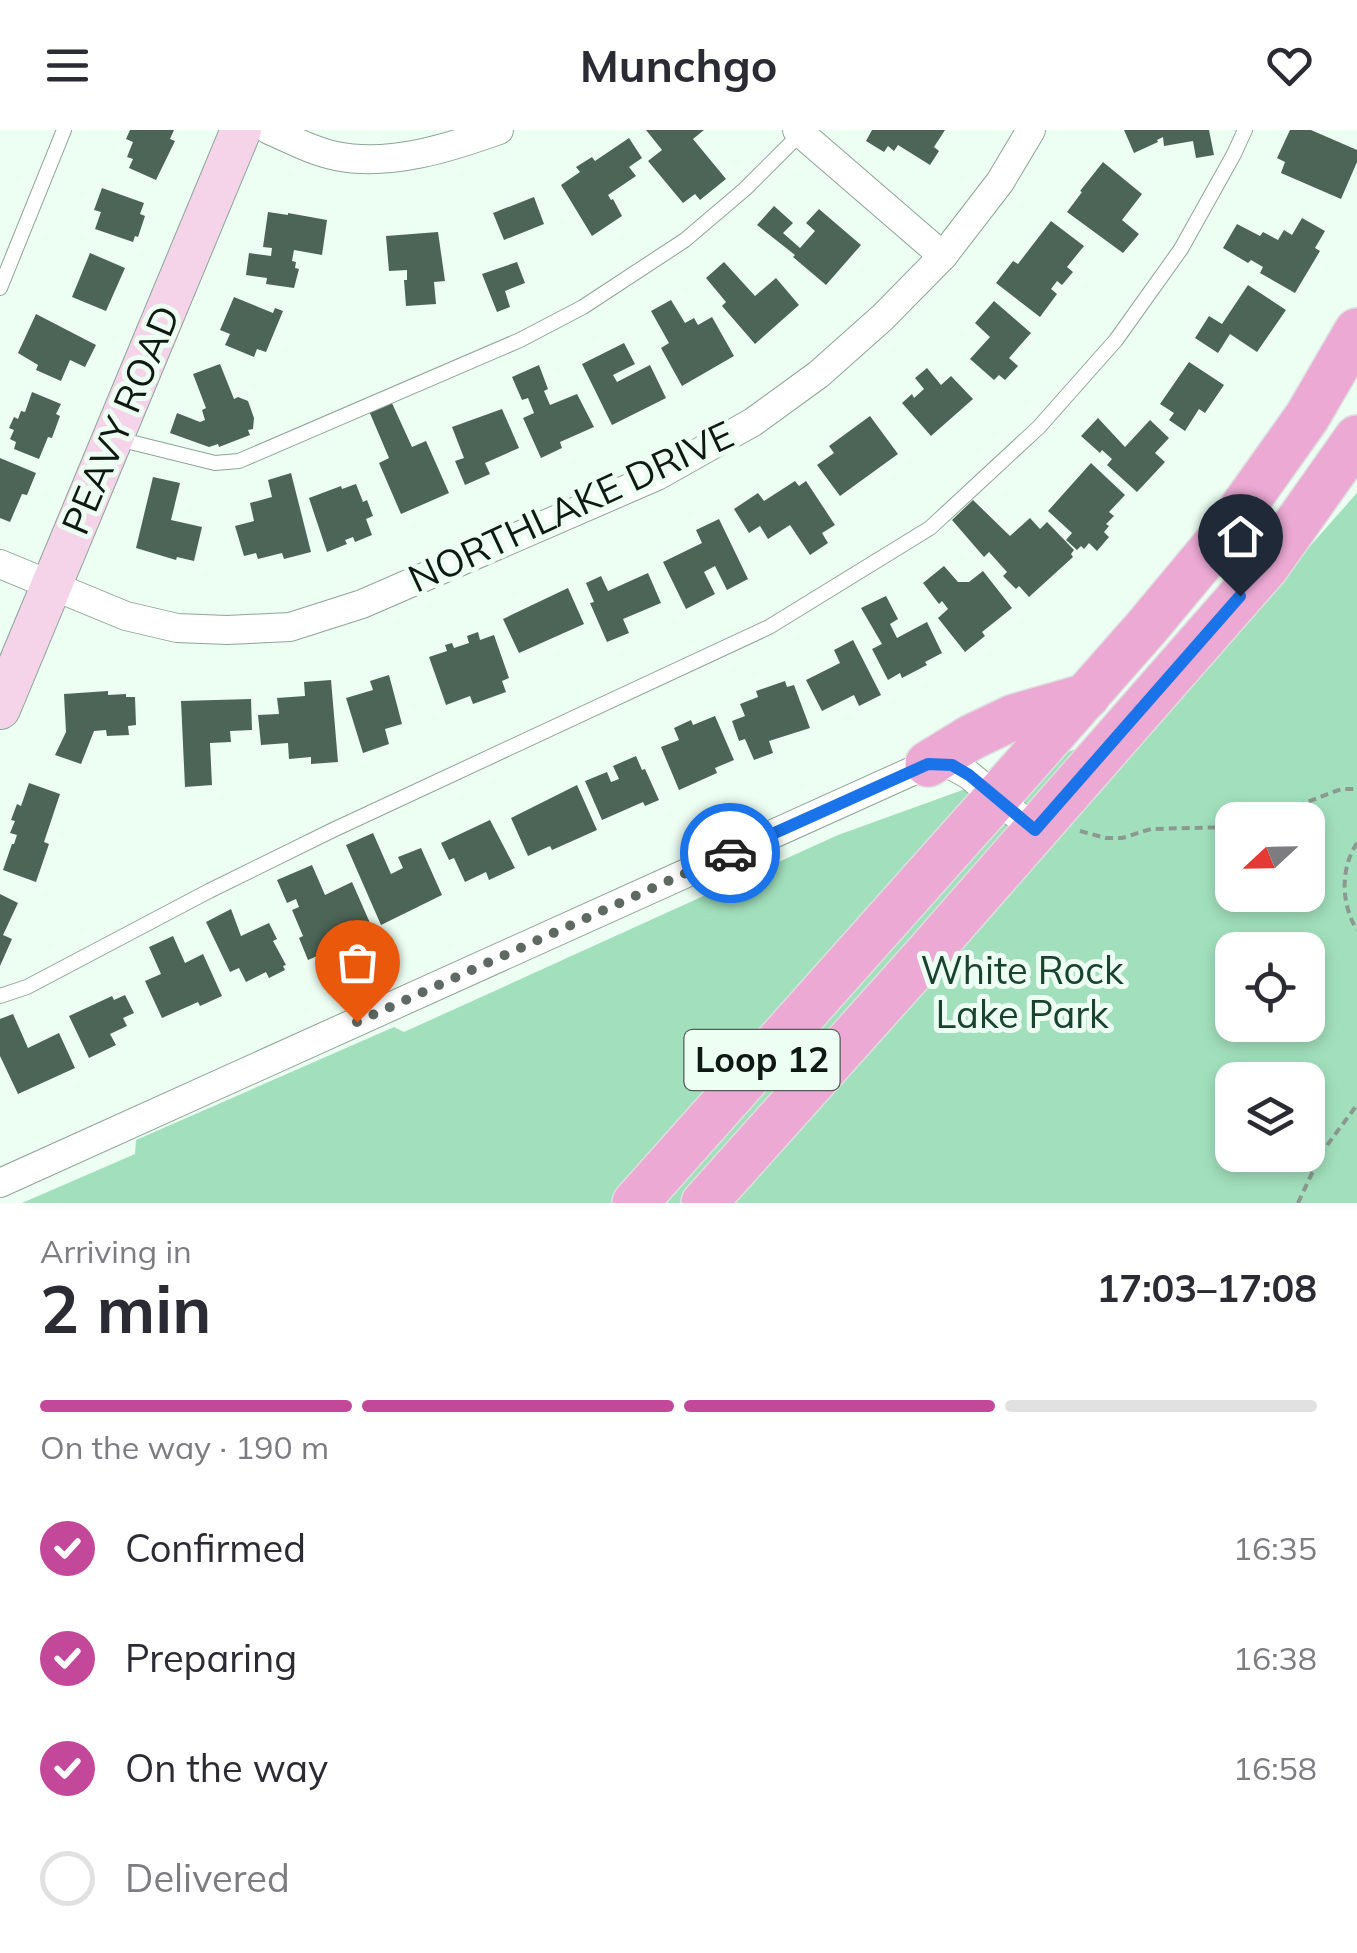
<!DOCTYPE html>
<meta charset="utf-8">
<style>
body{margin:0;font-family:Mulish,sans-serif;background:#f7f7f7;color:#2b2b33;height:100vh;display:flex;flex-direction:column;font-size:38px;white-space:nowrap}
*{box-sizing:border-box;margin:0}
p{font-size:32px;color:#7c7c81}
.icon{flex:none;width:55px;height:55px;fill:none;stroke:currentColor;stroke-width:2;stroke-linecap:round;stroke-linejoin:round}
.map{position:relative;height:1073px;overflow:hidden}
.sheet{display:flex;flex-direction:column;background:#fff;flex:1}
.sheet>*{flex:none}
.needle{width:65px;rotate:248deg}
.controls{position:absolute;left:1215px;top:672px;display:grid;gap:20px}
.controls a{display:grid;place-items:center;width:110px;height:110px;border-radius:20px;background:#fff;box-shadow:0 5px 15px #0003;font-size:50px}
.pin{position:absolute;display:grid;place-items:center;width:85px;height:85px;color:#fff;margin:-102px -42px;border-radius:50% 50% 50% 0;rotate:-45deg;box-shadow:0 0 10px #0007}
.pin .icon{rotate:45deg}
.courier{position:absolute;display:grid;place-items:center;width:100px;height:100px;margin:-50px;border:8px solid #1a73e8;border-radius:50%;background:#fff;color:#222;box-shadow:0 2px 12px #0007}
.overview em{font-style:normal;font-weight:700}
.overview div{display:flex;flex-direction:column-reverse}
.overview{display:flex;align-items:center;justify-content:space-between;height:170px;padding:0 40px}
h1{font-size:65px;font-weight:700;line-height:75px}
.bar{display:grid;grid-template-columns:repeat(4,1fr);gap:15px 10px;align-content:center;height:120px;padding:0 40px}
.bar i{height:12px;border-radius:8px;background:#e1e1e2}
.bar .active{background:#c34899}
.bar p{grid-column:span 4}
ol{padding:0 40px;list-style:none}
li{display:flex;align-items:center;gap:30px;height:110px}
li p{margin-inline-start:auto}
li .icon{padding:10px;border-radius:50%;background:#c34899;color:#fff;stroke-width:4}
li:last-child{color:#7c7c81}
li i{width:55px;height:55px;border:5px solid #e1e1e2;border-radius:50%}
header{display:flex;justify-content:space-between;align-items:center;height:130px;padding:0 40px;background:#fff;font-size:45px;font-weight:700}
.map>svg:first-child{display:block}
</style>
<header><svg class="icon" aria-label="menu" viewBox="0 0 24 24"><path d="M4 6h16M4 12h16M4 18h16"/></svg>Munchgo<svg class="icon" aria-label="heart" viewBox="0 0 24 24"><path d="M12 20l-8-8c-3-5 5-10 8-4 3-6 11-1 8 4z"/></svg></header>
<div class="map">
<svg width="1357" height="1073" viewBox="0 0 1357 1073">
<rect width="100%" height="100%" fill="#edfef3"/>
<path fill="#a2e0bd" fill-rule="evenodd" d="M1357,363v710h-1335l113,-49 1,-14 258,-113 10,5 434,-197 318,-115zM1232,690h76v75h-76zM1232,820h76v75h-76zM1232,950h76v75h-76z"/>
<g fill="#4c6556">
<path d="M130,0h44l-4,9 5,2 -19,39 -27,-12 4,-9 -6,-2 6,-15 -7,-3z"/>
<path d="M646,0h58l-11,9 33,40 -26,21 -5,-6 -12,9 -35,-42 14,-11z"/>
<path d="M872,0h73l-11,17 5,4 -9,14 -32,-20 -4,6 -6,-5 -4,6 -18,-11z"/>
<path d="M1124,0h85l5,25 -18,3 -3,-17 -29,5 -1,-9 -6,3 1,2 -24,11z"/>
<path d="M1290,0h21l46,20v12l-16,37 -60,-26 4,-11 -8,-4z"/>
<path d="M629,8l13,20 -13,9 7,9 -28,19 3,5 2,-1 9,17 -30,20 -31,-51 19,-13 -4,-5 16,-10 3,4z"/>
<path d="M1103,32l39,32 -20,26 17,14 -16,19 -56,-41 15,-20 -2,-1z"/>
<path d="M102,58l42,15 -4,11 5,2 -7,21 -3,-1 -2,6 -38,-13 6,-17 -7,-2z"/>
<path d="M534,67l10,27 -40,16 -11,-27z"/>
<path d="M774,76l19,17 -10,10 17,15 15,-17 -9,-8 13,-14 42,36 -35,40 -33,-28 2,-2 -38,-30z"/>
<path d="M268,82l20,3v-2l39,7 -5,35 -28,-5 -2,11 4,1 -1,6 4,1 -5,19 -28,-4 1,-6 -21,-3 3,-22 22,3 1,-8 -9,-1z"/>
<path d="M1302,88l23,13 -10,17 5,3 -25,42 -35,-20 3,-6 -12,-7 -3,3 -25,-15 14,-24 23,12 3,-4 15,8 6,-10 8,5z"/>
<path d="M1051,91l33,25 -17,21 6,5 -11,13 -5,-4 -6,8 6,5 -17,23 -44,-34 17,-22 5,3z"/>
<path d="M438,102l7,49 -11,1 2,22 -30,2 -2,-26h3v-10l-18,1 -3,-35z"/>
<path d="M90,123l35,15 -19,43 -34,-14z"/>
<path d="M517,132l8,21 -20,8 5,16 -13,5 -15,-38z"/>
<path d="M724,132l31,34 21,-18 23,27 -44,39 -33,-38 4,-4 -20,-24z"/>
<path d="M1248,155l38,25 -29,42 -27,-18 -12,19 -23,-15 14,-22 13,8z"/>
<path d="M234,167l39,16 2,-5 8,3 -17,41 -9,-3 -3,8 -29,-12 5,-11 -10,-4z"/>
<path d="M671,170l14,23 9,-5 4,7 14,-8 22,39 -52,30 -21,-38 8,-5 -18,-32z"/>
<path d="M994,171l37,32 -22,25 9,8 -13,14 -6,-5 -5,5 -24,-21 20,-22 -15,-14z"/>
<path d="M36,184l60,31 -11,22 -15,-7 -9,21 -25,-11 2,-5 -20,-12z"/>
<path d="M624,213l11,21 -22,11 4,7 33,-17 16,33 -54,27 -30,-61z"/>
<path d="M1189,232l35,23 -19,28 -6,-4 -14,22 -16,-11 5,-7 -14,-9z"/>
<path d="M220,234l14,35 4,-2 10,4 6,17 -1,11 -5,1 2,5 -31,12 -1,-3 -9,3 -39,-14 7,-20 23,9 5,-2 -3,-10 4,-2 -13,-34z"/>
<path d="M539,235l9,24 -4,2 6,14 27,-11 17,33 -34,15 2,6 -21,10 -18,-40 11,-5 -6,-15 -6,2 -10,-23z"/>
<path d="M927,238l14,17 10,-9 22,23 -42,37 -29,-33 10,-9 2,4 10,-9 -9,-11z"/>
<path d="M32,262l29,12 -5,10 4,2 -8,22 -4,-1 -9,22 -25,-10 2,-7 -6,-3 4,-9 -5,-2 5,-11 4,2 3,-8 4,1z"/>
<path d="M391,271l21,46 14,-6 23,52 -48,21 -22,-51 10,-5 -20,-47z"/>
<path d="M502,279l17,39 -34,15 5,11 -25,11 -10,-24 9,-3 -12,-31z"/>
<path d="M870,286l28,38 -58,42 -23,-31 17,-12 -5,-7z"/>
<path d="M1098,288l27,29 25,-27 19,18 -14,15 10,9 -28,30 -30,-27 5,-6 -10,-9 -2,3 -19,-17z"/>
<path d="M0,328l36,15 -9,22 -5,-1 -12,28 -10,-4z"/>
<path d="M1091,333l34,32 -16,17 5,4 -8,8 3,2 -5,6 5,5 -12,14 -8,-8 -5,6 -3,-3 -4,4 -11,-10 6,-7 -24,-22z"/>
<path d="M291,343l20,79 -27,7 -2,-6 -24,6 -2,-6 -12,3 -9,-30 19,-5 -4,-18 22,-6 -4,-17z"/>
<path d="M153,347l27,6 -9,37 31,7 -8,34 -17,-4 -1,3 -40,-12z"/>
<path d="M795,351l4,5 7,-5 29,44 -13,8 6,10 -18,12 -20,-30 -22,14 -8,-13 -11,7 -15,-24 24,-16 6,8z"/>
<path d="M356,354l7,18 4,-2 6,16 -7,3 6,16 -17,7 -2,-5 -8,3 2,4 -20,8 -18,-54 32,-12 1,3z"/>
<path d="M973,370l37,36 20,-18 10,11 7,-7 27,28 -3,4 2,3 -44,40 -10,-11 -3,3 -13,-13 4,-4 -18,-20 -5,5 -32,-37z"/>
<path d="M719,389l29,60 -21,11 -12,-24 -11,6 11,22 -29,15 -23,-47 39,-19 -6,-13z"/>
<path d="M944,436l14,16h11l14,-11 29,37 -30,24 3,4 -20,16 -27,-34 10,-9 -6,-8 -3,3 -16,-21z"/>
<path d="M648,443l13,30 -38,16 6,14 -22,9 -17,-39 4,-1 -8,-19 15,-7 7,15z"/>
<path d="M568,458l16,36 -65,29 -16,-34z"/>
<path d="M886,466l12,23 -8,5 7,14 30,-16 15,31 -17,9 2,3 -25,13 -2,-5 -12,7 -16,-31 10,-5 -21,-36z"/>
<path d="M478,502l2,8 14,-5 15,43 -7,3 4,11 -33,12 -3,-8 -24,9 -17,-48 18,-6 -2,-6 7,-2 2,5 15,-5 -2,-7z"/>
<path d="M853,510l28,55 -22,11 -5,-11 -32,16 -16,-31 34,-17 -6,-13z"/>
<path d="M389,545l13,49 -17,5 4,15 -26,9 -17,-55 27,-8 -3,-9z"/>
<path d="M331,550l7,82 -27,2v-7l-22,2 -1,-16 -27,2 -3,-30 21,-1 -2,-16 28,-2 -1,-14z"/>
<path d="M785,551l2,6 7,-2 16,43 -41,13 4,12 -19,7 -9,-21 -6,2 -7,-20 13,-5 -5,-12 18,-7 -2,-6z"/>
<path d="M108,561v4l18,-1v3h9l1,28 -8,1 1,9 -22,1 -1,-6 -12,1 -13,33 -26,-9 11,-23 -2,-38z"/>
<path d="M251,569l1,31 -22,1 1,11 -21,1 2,42 -27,2 -4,-86z"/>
<path d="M715,586l19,44 -19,8 2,5 -38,17 -18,-43 18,-7 -5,-12 17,-8 2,5z"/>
<path d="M636,626l6,14 3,-1 14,31 -14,6 -2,-4 -41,18 -17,-39 22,-9 4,10 8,-3 -6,-13z"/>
<path d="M29,653l31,11 -16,48 5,2 -13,38 -33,-12 9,-26h2l3,-9 -7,-2 5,-12 -4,-1 6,-16 4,2z"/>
<path d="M577,655l20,45 -45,20 -2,-4 -22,10 -17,-38z"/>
<path d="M490,690l25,48 -26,12 -3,-8 -21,10 -11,-24 -5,2 -8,-17z"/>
<path d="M373,703l18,41 12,-6 -5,-11 23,-9 21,47 -61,30 -35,-80z"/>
<path d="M312,735l13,30 27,-13 18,41 -33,15 3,8 -32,14 -9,-22 4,-2 -11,-26 7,-3 -3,-8 -9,4 -10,-23z"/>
<path d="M0,764l18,9 -15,32 9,4 -12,27z"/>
<path d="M231,779l10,27 28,-13 8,16 -4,2 13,24 -3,1 2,4 -16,8 -3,-6 -20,10 -7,-14 -9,4 -24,-50z"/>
<path d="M173,806l12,27 18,-9 19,42 -22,10 -2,-4 -36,16 -17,-37 16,-7 -12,-27z"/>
<path d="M125,865l9,18 -11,5 4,8 -17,8 6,11 -27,13 -20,-42 43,-20 2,4z"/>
<path d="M13,884l15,34 31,-15 16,35 -57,26 -18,-38v-37z"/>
</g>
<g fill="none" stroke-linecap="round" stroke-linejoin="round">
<defs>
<g id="lane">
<path d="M0,158l64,-158"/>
<path d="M114,308l101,25 24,-2 281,-121 63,-33 102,-67 60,-51 58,-58"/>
<path d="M0,866l27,-9 182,-96 124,-61 436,-203 161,-99 109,-101 77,-87 65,-91 53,-95 11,-24"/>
</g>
<g id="street">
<path d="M269,0c21,9 45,22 67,26 53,11 113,-8 163,-26"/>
<path d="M797,0l146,126"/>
<path d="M0,434l126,52 51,12 50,2 63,-3 72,-23 295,-128 96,-54 66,-48 64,-57 60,-61 57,-74 31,-52"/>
<path d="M0,1053l928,-419 23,1 18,10 66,55"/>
</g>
<path id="secondary" d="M0,579l241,-579"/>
<g id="primary">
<path d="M928,634l44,-27 42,-20 73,-21"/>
<path d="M635,1073l362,-406 149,-169 75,-90 86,-121 50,-86"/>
<path d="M704,1073l224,-250 338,-386 91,-129"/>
</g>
</defs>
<use href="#lane" stroke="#8ba696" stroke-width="16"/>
<use href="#street" stroke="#8ba696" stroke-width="30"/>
<use href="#secondary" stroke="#8ba696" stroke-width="42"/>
<use href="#primary" stroke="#dddfde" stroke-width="48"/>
<g stroke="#8b9990" stroke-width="4" stroke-dasharray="8 5" stroke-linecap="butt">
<path d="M1260,690l81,-31h16"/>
<path d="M1080,701l26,7h16l29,-9 81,-2"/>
<path d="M1357,713c-17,26 -16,61 0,87"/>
<path d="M1298,1073l24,-51 35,-47"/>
</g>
<use href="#lane" stroke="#fff" stroke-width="14"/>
<use href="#street" stroke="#fff" stroke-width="28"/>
<use href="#secondary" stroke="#f5d4e9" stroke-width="40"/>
<use href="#primary" stroke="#eba9d3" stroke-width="45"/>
</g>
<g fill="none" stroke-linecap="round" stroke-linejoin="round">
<path stroke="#5d6961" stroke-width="10" stroke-dasharray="0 18" d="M357,892l373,-169"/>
<path stroke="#1a73e8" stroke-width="12" d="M730,723l198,-89 24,1 17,10 66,55 205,-234"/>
</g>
<g text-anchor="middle" stroke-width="10" stroke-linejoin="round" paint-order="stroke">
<rect fill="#edfef3" stroke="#525e56" stroke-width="2.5" x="684.5" y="900" width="155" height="60" rx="8"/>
<g font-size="35" font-weight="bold" fill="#0f1913">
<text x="762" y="942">Loop 12</text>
</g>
<g font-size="38" fill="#0f1913" stroke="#edfef3">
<text transform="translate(121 290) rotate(-67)" y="13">PEAVY ROAD</text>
<text transform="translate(571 377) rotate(-25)" y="13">NORTHLAKE DRIVE</text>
</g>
<g font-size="38" fill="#19432e" stroke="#edfef3">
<text x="1022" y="854">White Rock<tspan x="1022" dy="44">Lake Park</tspan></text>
</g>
</g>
</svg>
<div class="controls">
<a><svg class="needle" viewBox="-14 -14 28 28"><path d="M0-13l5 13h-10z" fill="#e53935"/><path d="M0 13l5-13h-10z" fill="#7c7c81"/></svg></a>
<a><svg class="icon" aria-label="locate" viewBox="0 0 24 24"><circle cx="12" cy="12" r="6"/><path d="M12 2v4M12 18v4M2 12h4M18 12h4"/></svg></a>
<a><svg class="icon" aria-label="layers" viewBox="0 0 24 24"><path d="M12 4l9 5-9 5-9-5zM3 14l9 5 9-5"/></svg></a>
</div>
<div class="pin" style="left:357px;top:892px;background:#ea580c"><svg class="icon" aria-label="bag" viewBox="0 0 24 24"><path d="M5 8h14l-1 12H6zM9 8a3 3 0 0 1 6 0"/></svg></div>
<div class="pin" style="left:1240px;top:466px;background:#1f2937"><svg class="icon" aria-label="home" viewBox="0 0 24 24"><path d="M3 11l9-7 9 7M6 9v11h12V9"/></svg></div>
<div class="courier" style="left:730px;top:723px"><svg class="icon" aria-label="car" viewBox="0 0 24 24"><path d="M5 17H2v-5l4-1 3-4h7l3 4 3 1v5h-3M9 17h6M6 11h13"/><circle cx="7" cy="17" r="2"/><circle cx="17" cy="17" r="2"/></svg></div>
</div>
<section class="sheet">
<div class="overview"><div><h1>2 min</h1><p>Arriving in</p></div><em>17:03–17:08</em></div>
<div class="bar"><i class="active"></i><i class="active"></i><i class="active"></i><i></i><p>On the way · 190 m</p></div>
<ol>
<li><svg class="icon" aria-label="check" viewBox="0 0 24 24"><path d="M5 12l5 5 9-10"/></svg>Confirmed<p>16:35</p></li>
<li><svg class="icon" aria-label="check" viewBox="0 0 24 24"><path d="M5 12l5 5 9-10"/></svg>Preparing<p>16:38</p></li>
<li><svg class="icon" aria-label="check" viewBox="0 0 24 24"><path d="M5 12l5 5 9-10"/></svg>On the way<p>16:58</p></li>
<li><i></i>Delivered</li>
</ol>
</section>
